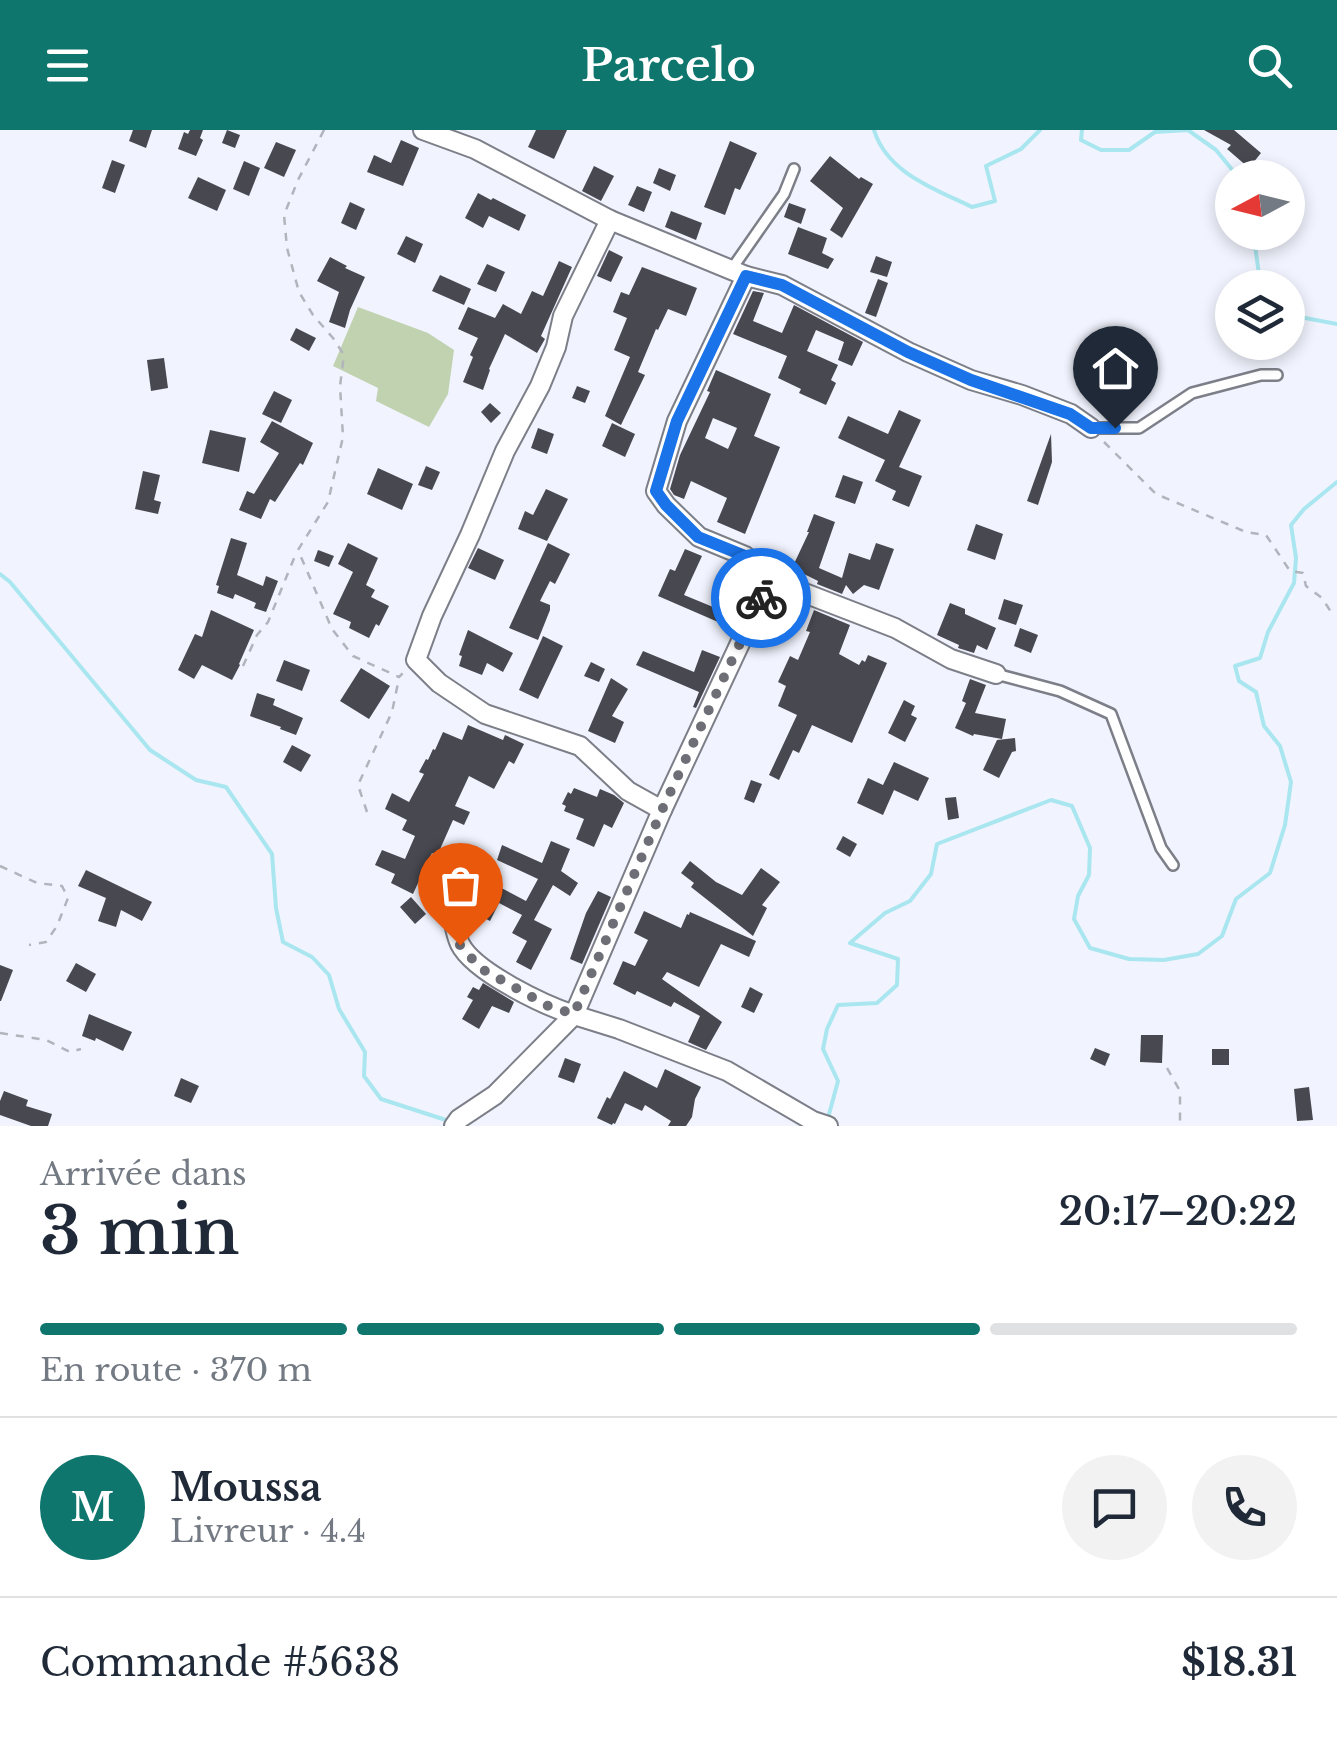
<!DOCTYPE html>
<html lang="fr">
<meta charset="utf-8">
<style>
body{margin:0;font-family:"Libre Baskerville",serif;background:#f2f2f3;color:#1f2937;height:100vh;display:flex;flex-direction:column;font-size:38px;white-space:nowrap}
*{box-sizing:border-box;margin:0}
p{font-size:32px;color:#747a83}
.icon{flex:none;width:55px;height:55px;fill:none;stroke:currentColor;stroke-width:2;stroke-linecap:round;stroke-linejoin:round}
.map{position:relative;height:996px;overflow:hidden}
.drawer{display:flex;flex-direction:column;background:#fff;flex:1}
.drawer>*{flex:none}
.needle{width:65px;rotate:263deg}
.tools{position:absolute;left:1215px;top:30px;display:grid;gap:20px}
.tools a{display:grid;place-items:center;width:90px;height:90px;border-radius:50%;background:#fff;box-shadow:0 5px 15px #0003;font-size:50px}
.pin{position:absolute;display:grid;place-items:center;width:85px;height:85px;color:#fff;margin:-102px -42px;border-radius:50% 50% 50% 0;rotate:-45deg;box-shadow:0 0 10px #0007}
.pin .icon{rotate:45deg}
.courier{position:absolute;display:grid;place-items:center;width:100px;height:100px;margin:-50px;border:8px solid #1a73e8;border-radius:50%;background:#fff;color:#222;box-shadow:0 2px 12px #0007}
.overview em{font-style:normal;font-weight:600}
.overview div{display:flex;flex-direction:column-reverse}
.overview{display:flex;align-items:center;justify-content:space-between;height:170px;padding:0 40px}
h1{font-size:65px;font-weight:600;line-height:75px}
.bar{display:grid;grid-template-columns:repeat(4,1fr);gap:15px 10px;align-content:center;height:120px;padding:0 40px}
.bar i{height:12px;border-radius:8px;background:#e0e1e3}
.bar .current{background:#0f766e}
.bar p{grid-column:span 4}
.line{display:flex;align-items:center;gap:25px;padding:0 40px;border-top:2px solid #e0e1e3}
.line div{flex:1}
.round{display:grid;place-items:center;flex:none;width:105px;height:105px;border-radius:52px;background:#f2f2f3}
header{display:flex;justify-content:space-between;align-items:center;height:130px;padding:0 40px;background:#0f766e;color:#fff;font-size:45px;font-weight:600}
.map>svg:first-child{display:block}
</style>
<header><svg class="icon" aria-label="menu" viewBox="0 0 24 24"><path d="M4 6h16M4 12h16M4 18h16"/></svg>Parcelo<svg class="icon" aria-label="search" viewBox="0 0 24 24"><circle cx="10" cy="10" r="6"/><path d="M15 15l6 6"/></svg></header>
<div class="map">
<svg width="1337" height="996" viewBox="0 0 1337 996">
<rect width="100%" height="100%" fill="#f1f4fe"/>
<path fill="#c1d2b1" d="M358,177l70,26 26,17 -6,44 -19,33 -53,-26 2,-13 -45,-22z"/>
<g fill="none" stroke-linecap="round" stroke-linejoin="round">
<g stroke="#a9e6ef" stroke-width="4">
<path d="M874,0c13,43 61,59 98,77l23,-6 -9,-35 35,-17 19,-19"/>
<path d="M1082,0l-1,10 20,10h28l26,-18 33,-2 28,20 23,28"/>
<path d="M1253,102l8,56"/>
<path d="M1288,179l12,8 37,7"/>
<path d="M0,444l10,8 140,168 46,30 30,7 46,67 4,54 7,34 29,15 17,18 10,34 26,43 -1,24 17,23 68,22"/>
<path d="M828,988l10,-37 -15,-32 4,-20 11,-24 39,-2 20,-18 1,-26 -48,-16 35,-30 25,-12 21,-27 6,-30 114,-44 21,6 18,42 -1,27 -11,21 -4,23 16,29 39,11 35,1 34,-6 24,-18 14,-37 34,-26 15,-48 6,-43 -11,-36 -16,-20 -8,-34 -17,-11 -4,-15 25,-8 8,-26 26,-49 2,-25 -5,-33 13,-16 33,-27"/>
</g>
</g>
<g fill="#484850" fill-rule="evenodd">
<path d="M133,0h19l-6,18 -17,-7z"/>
<path d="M190,0h13l-3,8 3,2 -7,16 -18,-7 6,-17 4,2z"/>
<path d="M227,0l13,5 -5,13 -13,-5z"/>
<path d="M536,0h31l-13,29 -26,-12z"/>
<path d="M1204,0h30l27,23 -12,15 -22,-19 4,-4z"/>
<path d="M401,10l18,8 -16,38 -36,-14 7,-17 17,8z"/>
<path d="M730,11l27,12 -17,37 -5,-2 -10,27 -21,-8z"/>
<path d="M276,12l20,8 -12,27 -20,-9z"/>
<path d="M830,26l29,23 2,-2 12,7 -31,54 -12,-8 13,-22 -33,-27z"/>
<path d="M112,30l13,5 -10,28 -13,-5z"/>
<path d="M244,31l16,7 -11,28 -16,-7z"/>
<path d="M594,36l20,10 -13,25 -19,-10z"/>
<path d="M659,38l17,7 -6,16 -17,-8z"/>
<path d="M198,47l28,13 -9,21 -29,-13z"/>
<path d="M637,56l15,6 -8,20 -16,-7z"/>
<path d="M478,63l13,7 2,-2 33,17 -7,16 -30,-15 -6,12 -18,-10z"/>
<path d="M350,72l15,7 -9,21 -15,-7z"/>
<path d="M789,73l17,6 -5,15 -17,-7z"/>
<path d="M671,81l31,12 -6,17 -31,-13z"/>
<path d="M798,97l29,11 -5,15 12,6 -6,10 -40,-15z"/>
<path d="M406,106l17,8 -8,19 -18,-9z"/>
<path d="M609,120l14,7 -12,25 -14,-6z"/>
<path d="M876,126l16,6 -5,15 -17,-5z"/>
<path d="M330,127l17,9 -2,2 20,9 -15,33 -5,18 -16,-6 10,-30 -22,-11z"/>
<path d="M559,131l13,6 -31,69 4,3 -8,14 -32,-19 -16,35 1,1 -7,20 -20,-8 10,-25 -3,-2 8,-17 -20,-9 10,-22 27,11 8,-14 18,10 11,-23 11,5z"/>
<path d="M487,134l18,8 -9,20 -19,-8z"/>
<path d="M642,137l55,21 -11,28 -18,-7 -10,21 -2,-1 -18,43 7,3 -24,50 -16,-9 25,-59 -16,-7 13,-32 -14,-6 8,-20 8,3z"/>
<path d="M440,145l31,14 -7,16 -32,-14z"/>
<path d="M878,149l10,4 -12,34 -11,-4z"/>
<path d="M753,161l11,2 -11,28 29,12 12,-28 69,37 -11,24 -14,-6 6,-18 -28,-12 -9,21 31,14 -7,15 5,3 -10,22 -27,-12 2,-4 -23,-11 9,-22 -54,-22z"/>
<path d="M296,198l20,10 -7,13 -19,-11z"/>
<path d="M164,228l4,30 -17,3 -4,-31z"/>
<path d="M716,240l55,24 -17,42 26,11 -35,87 -28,-12 10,-24 -36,-17 -7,18 -10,-4 -4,-6 10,-34 30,-63 -3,-1zM713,288l24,10 -9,21 -23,-11z"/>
<path d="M577,256l13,5 -5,12 -13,-5z"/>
<path d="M274,261l18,9 -11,23 -19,-9z"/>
<path d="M490,273l11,10 -10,10 -10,-11z"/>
<path d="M899,280l22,10 -22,47 23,9 -13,31 -17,-7 4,-9 -21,-10 10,-21 -47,-22 10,-22 40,18z"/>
<path d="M272,291l41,22 -10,22 -3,-2 -25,39 -5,-3 -9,20 -22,-9 8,-19 7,3 25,-41 -19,-11z"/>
<path d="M612,293l23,11 -10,23 -23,-11z"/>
<path d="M538,298l16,6 -7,20 -16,-6z"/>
<path d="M210,300l36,8 -7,34 -37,-9z"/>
<path d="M1051,304l1,28 -14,43 -11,-4z"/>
<path d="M426,336l14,6 -8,18 -14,-5z"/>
<path d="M378,338l35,16 -11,26 -35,-16z"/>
<path d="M143,341l17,4 -6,25 7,2 -3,12 -23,-5z"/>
<path d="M843,345l20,7 -8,22 -20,-7z"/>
<path d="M546,359l22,10 -21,42 -29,-12 7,-18 8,4z"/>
<path d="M814,384l21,8 -16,46 23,10 7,-25 21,7 6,-17 18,6 -15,41 -15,-5 -11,9 -7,-9 -4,9 -25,-10 1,-3 -26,-13 17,-36h-2z"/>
<path d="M976,394l27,10 -8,26 -28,-10z"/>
<path d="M231,408l16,5 -10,32 26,11 3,-10 12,5 -12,31 -12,-4 2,-5 -21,-9 -2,5 -16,-6 2,-7 -3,-1z"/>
<path d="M348,413l30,15 -12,27 9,5 -4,7 18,9 -10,20 -3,-2 -7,14 -20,-10 2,-6 -18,-8 20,-42 -15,-8z"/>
<path d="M548,413l22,11 -15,30 -5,-3 -10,20 10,4v5l-12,30 -29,-12z"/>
<path d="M478,418l26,12 -9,20 -27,-12z"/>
<path d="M685,419l17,7 -18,39 46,19 -5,11 -67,-29 12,-27 5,2z"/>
<path d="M318,420l16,6 -5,11 -15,-6z"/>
<path d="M1004,469l19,6 -7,20 -18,-6z"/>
<path d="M950,473l15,6v5l31,14 -9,22 -10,-5 -3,8 -16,-5 1,-3 -22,-10z"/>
<path d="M211,480l43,20 -15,34 1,1 -8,15 -30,-15 -8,14 -16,-9 17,-36 7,3z"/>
<path d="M814,480l36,15 -11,29 20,11 3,-5 3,2 3,-7 19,8 -35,80 -40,-18 -13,28 -6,-3 -14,30 -10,-5 28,-60 -19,-9 8,-20 -8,-4 12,-26 8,4 12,-28 -4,-1z"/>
<path d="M1020,498l18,7 -7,18 -17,-7z"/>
<path d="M468,500l45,23 -10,19 -16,-9 -5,12 -23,-9 3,-10 -3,-1z"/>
<path d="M543,506l20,10 -25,53 -19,-9z"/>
<path d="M702,520l18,7 -24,51 -3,-1 6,-15 -63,-27 7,-14 51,21z"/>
<path d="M284,530l26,10 -8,21 -26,-10z"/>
<path d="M591,532l14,7 -6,13 -15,-6z"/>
<path d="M361,538l29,18 -21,33 -29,-18z"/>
<path d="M611,548l17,11 -16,27 12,6 -9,21 -27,-12z"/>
<path d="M970,549l16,6 -11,28 31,6 -4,20 -28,-5 -1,2 -18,-8 11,-25 -4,-2z"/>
<path d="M257,563l18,6 -2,6 30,13 -7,17 -16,-6 1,-2 -31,-11z"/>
<path d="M904,570l11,6 -4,9 6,3 -12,24 -17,-9z"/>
<path d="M468,595l35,15 2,-5 19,9 -10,20 -5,-3 -15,28 -25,-13 -14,30 15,6 -6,13 -11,-5 -16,36 -5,-3 -19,41 -22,-11 4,-9 -20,-9 7,-15 23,9 10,-23 -13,-6 5,-10 -22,-11 7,-16 17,9 15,-28 -5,-2 7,-13 2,1 5,-11 2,1 8,-18 19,8z"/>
<path d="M1015,608l1,13 -4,1 -13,26 -16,-8 14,-30z"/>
<path d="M292,615l19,10 -10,17 -18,-10z"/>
<path d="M894,632l35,16 -11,23 -24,-11 -11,25 -26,-12 11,-25 15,7z"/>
<path d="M751,650l11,4 -8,19 -10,-4z"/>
<path d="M574,658l23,9 3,-8 14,6 10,8 -12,25 -8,-4 -10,23 -18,-8 8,-20 -20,-8 2,-5 -4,-2 6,-12 3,2z"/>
<path d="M956,667l3,21 -11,2 -3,-22z"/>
<path d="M843,706l14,8 -7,13 -14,-8z"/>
<path d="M551,711l19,8 -9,22 17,12 -8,13 -17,-11 -19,35 18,9 -21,41 -15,-8 11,-21 -15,-8 10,-18 -23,-12 -9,18 -20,-11 8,-16 12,-12 36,19 12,-22 -41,-19 5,-15 40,18z"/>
<path d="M690,731l26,21 26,13 19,-27 19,14 -18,23 5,3 -14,28 -62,-49 3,-4 -13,-10z"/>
<path d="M86,740l66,32 -10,19 -21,-11 -5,17 -18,-6 8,-23 -28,-12z"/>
<path d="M598,761l13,6 -29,67 -12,-5 16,-46z"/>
<path d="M411,767l15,17 -11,10 -15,-17z"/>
<path d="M644,781l37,17 6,-14 2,1 1,-3 66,29 -7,16 -28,-13 -22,43 -32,-15 -5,7 60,43 -16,28 -18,-8 12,-26 -26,-14 -3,5 -34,-16 -2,4 -22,-11 10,-23 12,5 13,-26 -14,-7z"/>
<path d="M76,833l20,11 -10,18 -20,-11z"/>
<path d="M0,835l13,5 -12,31h-1z"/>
<path d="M483,853l31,19 -5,11 -17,-7 -13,23 -17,-10 11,-19 -6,-3 6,-10 6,3z"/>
<path d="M750,857l13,7 -9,19 -13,-6z"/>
<path d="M89,884l43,18 -9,19 -27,-13 -1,3 -13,-5z"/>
<path d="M1141,905h22l-1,28 -22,-1z"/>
<path d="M1095,918l15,6 -5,12 -15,-7z"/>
<rect x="1212" y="919" width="17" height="16"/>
<path d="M565,928l16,6 -7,19 -16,-6z"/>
<path d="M665,939l36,18 -6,12 -3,18 -6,9h-18l3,-5 -26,-16 -3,6 -17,-8 -10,21 -2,-1 -1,2 -15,-7 10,-21 3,2 14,-28 33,17z"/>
<path d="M181,948l18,8 -8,17 -17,-7z"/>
<path d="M1309,957l4,33 -16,1 -3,-32z"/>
<path d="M4,961l24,9 -2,6 26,8 -4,12h-17l-31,-11v-14z"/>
</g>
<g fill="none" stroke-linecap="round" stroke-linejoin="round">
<defs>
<g id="lane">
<path d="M731,140l53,-76 10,-25"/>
<path d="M1091,298h48l53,-35 69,-18h16"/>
<path d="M996,544l64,17 51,23 50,134 12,17"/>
</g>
<g id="street">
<path d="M423,0l52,19 135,71 136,56 36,9 126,67 63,28 51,15 49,19 20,14"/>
<path d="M610,90l-47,96 -7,31 -16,39 -35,65 -35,84 -38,81 -16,44 23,23 46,31 95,32 48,45 34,19"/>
<path d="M746,146l-69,145 -21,70 10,14 33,32 46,19 26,21 23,12 101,39 56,31 45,15"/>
<path d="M771,447l-109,233 -88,205 45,14 108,42 86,50 15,5"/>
<path d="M454,996l5,-7 36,-24 79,-80c-30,-10 -100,-43 -114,-71 -4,-8 -6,-21 -8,-31l14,-24 17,-17"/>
</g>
</defs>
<use href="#lane" stroke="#7d7f88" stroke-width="14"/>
<use href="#street" stroke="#7d7f88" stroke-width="22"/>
<g stroke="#b2b4bc" stroke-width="2.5" stroke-dasharray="8 8" stroke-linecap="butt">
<path d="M324,0l-26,50 -14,35 3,33 12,44 14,23 20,23 11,17 -4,31 3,51 -15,65 -30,48 34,79 21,27 46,21 6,-6"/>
<path d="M1104,312l52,52 90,38 20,3 24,36 13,2 3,13 16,12 9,14h6"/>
<path d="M243,536l14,-31 11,-13 29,-71"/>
<path d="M367,682l-9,-27 34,-73 7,-34"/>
<path d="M0,736l37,17 25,3 6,12 -11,28 -11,16 -17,3"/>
<path d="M0,903l46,7 24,12 11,-3"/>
<path d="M1167,938l13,23v35"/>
</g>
<use href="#lane" stroke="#fff" stroke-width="9"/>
<use href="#street" stroke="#fff" stroke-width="18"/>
</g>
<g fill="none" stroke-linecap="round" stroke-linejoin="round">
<path stroke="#6e6f76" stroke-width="10" stroke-dasharray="0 18" d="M460,815l20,23 70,39 24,7 88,-204 99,-212"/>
<path stroke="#1a73e8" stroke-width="12" d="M761,468l10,-21 -26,-21 -47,-19 -32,-32 -10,-14 21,-70 69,-145 36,9 126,67 63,28 99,34 21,14h24"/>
</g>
</svg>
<div class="tools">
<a><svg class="needle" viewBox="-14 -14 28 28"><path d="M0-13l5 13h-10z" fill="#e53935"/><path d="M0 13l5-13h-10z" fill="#747a83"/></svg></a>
<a><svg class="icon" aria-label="layers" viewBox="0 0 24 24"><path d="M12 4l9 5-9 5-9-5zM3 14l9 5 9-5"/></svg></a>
</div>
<div class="pin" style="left:460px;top:815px;background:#ea580c"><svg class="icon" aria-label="bag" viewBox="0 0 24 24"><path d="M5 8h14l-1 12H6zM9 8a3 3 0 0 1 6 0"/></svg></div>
<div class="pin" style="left:1115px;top:298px;background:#1f2937"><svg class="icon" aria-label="home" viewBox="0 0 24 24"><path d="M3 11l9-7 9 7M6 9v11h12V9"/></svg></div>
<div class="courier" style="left:761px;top:468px"><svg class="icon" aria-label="bike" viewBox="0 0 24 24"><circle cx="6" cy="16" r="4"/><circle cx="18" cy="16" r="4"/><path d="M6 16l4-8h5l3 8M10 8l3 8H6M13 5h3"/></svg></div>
</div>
<section class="drawer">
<div class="overview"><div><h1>3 min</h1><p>Arrivée dans</p></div><em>20:17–20:22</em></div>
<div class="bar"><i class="current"></i><i class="current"></i><i class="current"></i><i></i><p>En route · 370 m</p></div>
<div class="line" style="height:180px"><b class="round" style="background:#0f766e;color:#fff">M</b><div><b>Moussa</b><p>Livreur · 4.4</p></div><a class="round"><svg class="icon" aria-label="chat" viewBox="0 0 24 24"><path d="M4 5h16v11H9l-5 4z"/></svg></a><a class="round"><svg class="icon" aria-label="phone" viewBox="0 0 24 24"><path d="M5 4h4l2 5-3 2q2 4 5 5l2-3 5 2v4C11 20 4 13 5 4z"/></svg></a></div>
<div class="line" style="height:130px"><div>Commande #5638</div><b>$18.31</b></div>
</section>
